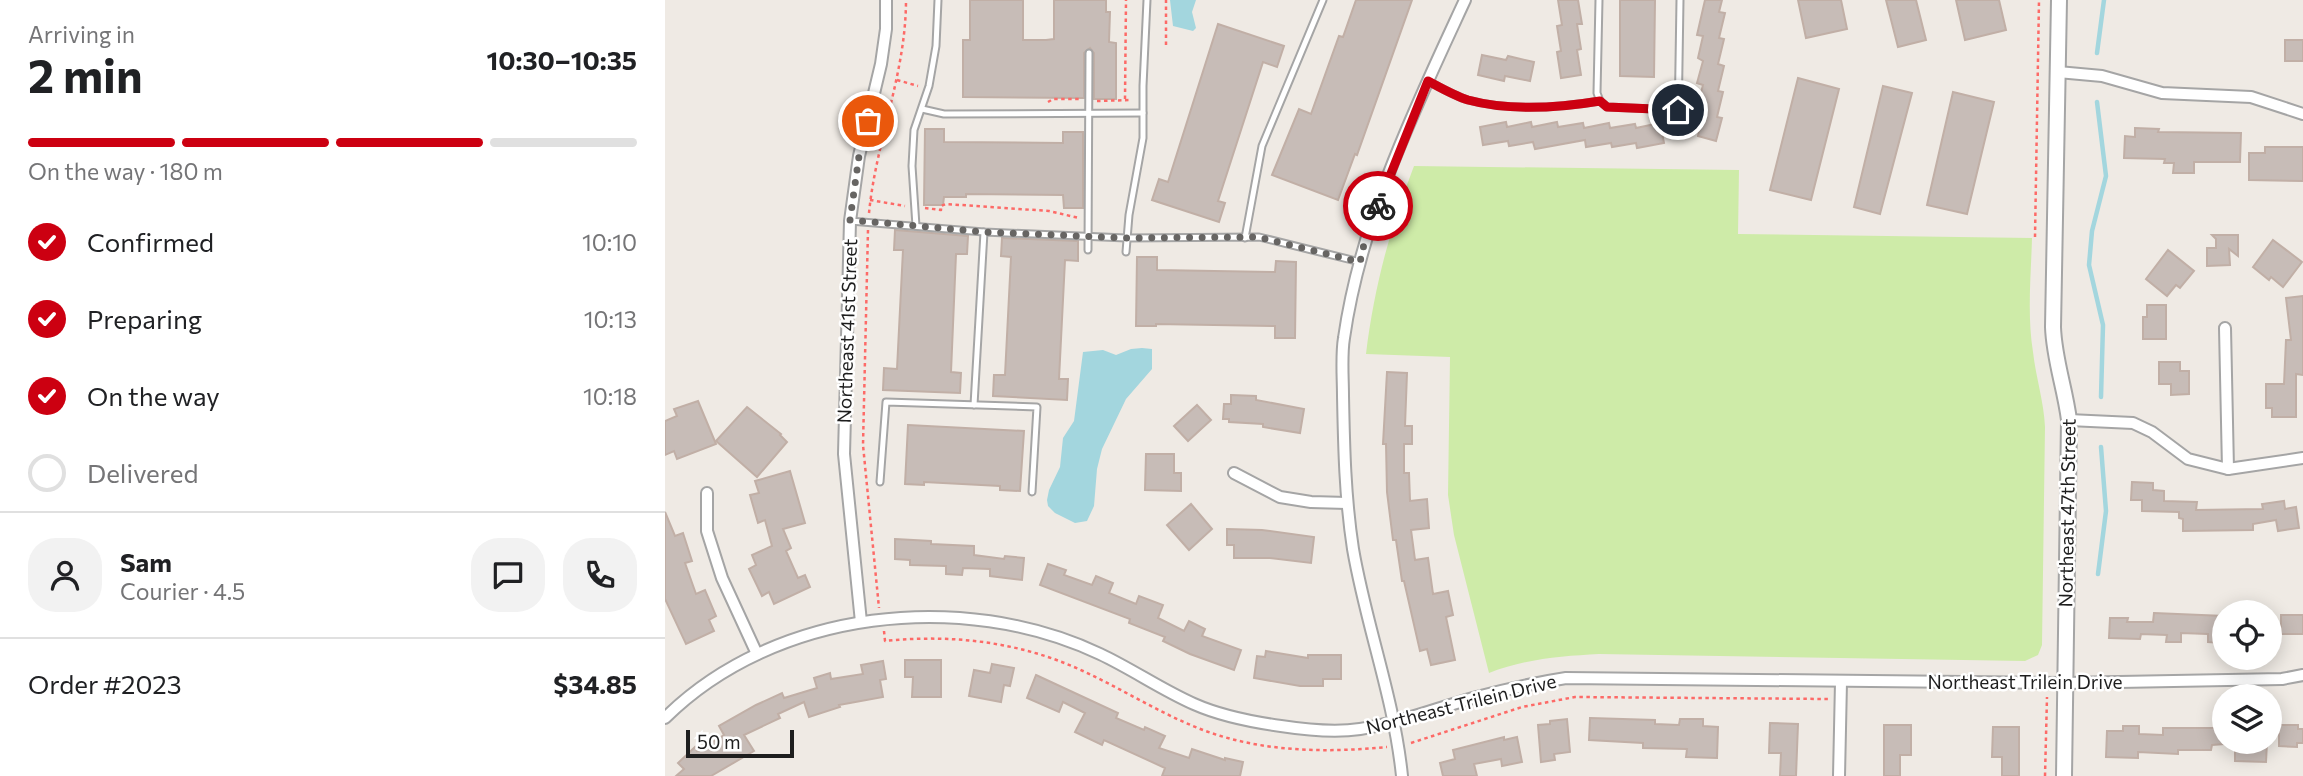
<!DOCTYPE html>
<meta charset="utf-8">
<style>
body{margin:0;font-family:Commissioner,sans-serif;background:#f2f2f2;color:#202124;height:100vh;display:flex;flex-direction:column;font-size:26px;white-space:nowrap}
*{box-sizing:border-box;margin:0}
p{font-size:23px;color:#757577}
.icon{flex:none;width:38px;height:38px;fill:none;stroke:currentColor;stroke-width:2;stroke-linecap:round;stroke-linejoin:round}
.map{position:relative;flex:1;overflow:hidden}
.details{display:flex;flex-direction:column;background:#fff;width:665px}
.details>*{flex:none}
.buttons{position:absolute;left:1547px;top:600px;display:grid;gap:14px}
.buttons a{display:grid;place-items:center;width:70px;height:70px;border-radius:50%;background:#fff;box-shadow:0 4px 18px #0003;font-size:35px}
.scale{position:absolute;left:21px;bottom:18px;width:108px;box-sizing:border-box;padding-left:7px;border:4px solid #1e1e1e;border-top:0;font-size:19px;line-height:24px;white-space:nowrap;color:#1e1e1e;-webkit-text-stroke:5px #fff;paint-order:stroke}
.pin{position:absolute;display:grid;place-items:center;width:60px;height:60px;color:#fff;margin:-30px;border:4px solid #fff;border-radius:50%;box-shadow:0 2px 7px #0007}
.courier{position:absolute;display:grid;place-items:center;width:70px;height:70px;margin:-35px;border:5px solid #c01;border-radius:50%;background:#fff;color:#222;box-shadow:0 2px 9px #0007}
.headline em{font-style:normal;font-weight:700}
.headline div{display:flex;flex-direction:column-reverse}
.headline{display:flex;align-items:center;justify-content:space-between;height:119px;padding:0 28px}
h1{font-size:46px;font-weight:700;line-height:52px}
.bar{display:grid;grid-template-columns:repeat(4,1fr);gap:10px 7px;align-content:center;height:84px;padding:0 28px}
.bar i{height:9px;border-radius:5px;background:#e0e0e0}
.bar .active{background:#c01}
.bar p{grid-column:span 4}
.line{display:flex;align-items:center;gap:18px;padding:0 28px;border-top:2px solid #e0e0e0}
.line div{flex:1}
.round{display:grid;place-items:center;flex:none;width:74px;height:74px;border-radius:28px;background:#f2f2f2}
ol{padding:0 28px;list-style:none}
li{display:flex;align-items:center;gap:21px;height:77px}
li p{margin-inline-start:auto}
li .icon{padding:7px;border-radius:50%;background:#c01;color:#fff;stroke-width:4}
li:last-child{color:#757577}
li i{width:38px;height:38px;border:4px solid #e0e0e0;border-radius:50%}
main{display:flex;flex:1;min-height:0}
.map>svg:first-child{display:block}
</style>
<main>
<section class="details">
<div class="headline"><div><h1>2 min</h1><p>Arriving in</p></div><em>10:30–10:35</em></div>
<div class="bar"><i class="active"></i><i class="active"></i><i class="active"></i><i></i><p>On the way · 180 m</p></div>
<ol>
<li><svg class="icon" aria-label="check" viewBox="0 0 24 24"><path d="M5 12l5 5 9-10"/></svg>Confirmed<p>10:10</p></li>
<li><svg class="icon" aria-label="check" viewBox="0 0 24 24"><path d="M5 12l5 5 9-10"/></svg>Preparing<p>10:13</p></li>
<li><svg class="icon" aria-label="check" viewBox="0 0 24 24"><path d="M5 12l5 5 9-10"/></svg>On the way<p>10:18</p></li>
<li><i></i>Delivered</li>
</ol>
<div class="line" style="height:126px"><a class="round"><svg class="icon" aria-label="person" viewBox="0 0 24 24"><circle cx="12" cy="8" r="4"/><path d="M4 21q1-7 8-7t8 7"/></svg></a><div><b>Sam</b><p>Courier · 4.5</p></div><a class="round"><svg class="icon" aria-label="chat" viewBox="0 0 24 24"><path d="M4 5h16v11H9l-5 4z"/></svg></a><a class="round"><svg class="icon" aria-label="phone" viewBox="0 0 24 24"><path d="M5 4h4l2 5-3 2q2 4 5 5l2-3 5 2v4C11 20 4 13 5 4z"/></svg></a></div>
<div class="line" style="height:91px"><div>Order #2023</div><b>$34.85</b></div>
</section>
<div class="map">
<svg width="1638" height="776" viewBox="0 0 1638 776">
<rect width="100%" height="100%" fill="#efeae4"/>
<path fill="#ceeba8" d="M749,166l325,4 -1,64 294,4c-1,38 -5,77 1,114 3,26 11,50 12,75l-3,218 -4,10 -13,6 -426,-7c-37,2 -75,5 -110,19l-35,-138 -6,-40 2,-138 -84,-3c8,-66 24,-126 48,-188z"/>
<g fill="#a3d6de">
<path d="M505,0h26l-4,12 4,16 -3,3 -20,-5z"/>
<path d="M477,348l10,1v20l-26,30 -24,50 -5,20 -3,37 -7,15 -12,2 -20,-10 -7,-7 -1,-6 2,-10 11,-23 3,-29 11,-17 9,-69 20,-2 13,5 15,-6z"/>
</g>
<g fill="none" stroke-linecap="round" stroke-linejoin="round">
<g stroke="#a3d6de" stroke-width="4.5">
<path d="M1432,53l7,-53"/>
<path d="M1432,102l9,74 -14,55 -3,34 14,60 -2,72"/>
<path d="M1433,574l8,-63 -5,-64"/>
</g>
</g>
<g fill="#c7bcb7" stroke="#c1afa6" stroke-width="2">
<path d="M305,0h53v40h23l8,-1v-39h52v12h4l-1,30 7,1v56h-22v-46l-4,-5 -6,5v45l-121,-1v-57h7z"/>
<path d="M691,0h56l-55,155 -2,-1 -17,46 -66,-25 27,-66 12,5 28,-78 4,1z"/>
<path d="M893,0h20l4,24h-5l4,25 -4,1 4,25 -20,3 -4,-26 4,-1 -4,-25 5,-1z"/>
<path d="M955,0h35l-1,77 -34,-1z"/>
<path d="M1040,0h17l-3,12 6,1 -6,25 5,1 -6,25 6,2 -6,25 5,1 -6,25 5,1 -6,23 -18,-5 6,-26 -7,-2 6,-23 -6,-2 6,-22 -5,-3 5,-22 -6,-1z"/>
<path d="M1133,0h43l6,29 -41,9z"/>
<path d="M1221,0h30l10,40 -28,7z"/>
<path d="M1291,0h43l7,30 -41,10z"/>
<path d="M553,24l66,22 -7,21 -14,-5 -45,139 7,2 -6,19 -67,-22 7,-21 9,3z"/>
<rect x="1620" y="40" width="18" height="21"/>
<path d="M817,55l24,5 2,-4 26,6 -4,19 -25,-5 -1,5 -26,-6z"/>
<path d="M1133,78l41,11 -28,111 -41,-10z"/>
<path d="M1218,86l29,7 -32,121 -26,-7z"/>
<path d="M1288,92l41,10 -27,112 -40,-9z"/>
<path d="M841,122l1,5 24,-5 1,5 25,-5 1,5 25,-4 1,5 25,-5 1,5 25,-4 1,4 24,-5 4,20 -27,5 -1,-5 -24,4 -1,-4 -25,4 -1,-7 -50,9 -2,-7 -24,4 -1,-5 -25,4 -3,-18z"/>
<path d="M1470,128l24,1 -1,3 83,1 -1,29h-46v11h-21l1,-10h-10l1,-4 -41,-1 1,-22 10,1z"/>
<path d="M260,129h19v13l119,1v-11h20v76h-19l-1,-13 -97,-1v3h-22l-1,8h-19z"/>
<path d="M1600,147h38v34l-54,-1v-27h16z"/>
<path d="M230,230l73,6 -1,18h-11l-5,118 10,1 -1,20 -77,-3 1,-22 13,1 6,-119h-9z"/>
<path d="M1547,235h26v21l-9,-7 1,16 -23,1v-18h9v-9z"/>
<path d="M337,238l76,3v20l-13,-1 -6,119h9l-1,21 -74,-4 1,-21h11l6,-118 -10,-1z"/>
<path d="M1608,240l29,22 -19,25 -12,-10 -2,3 -16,-13z"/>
<path d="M1503,250l26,21 -14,17 -4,-3 -9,11 -21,-17z"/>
<path d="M472,257h20v13l118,2 1,-11 20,1 -1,76h-20v-12l-119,-2v2h-20z"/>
<path d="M1638,296v79l-7,-1v43h-24v-9h-6v-24h18l2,-44h5l-5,-42z"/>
<path d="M1482,305h19v34h-23v-22h4z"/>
<path d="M1494,362h21v9h9v23l-18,1v-11h-12z"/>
<path d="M722,372l20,1 -2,53h7v18h-8v29h5l1,28 17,-2 2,29 -18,2 4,30 13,-2 5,36 15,-3 5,24 -7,2 9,43 -24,5 -4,-16 -7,2 -16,-70h-2l-6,-41h-3l-6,-48 -1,-48h-3z"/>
<path d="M566,395l25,1v4l48,9 -4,24 -37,-6v-3l-34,-2v-3h-6l1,-15h7z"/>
<path d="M33,401l18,43 -39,15 -3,-8 -9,4v-34l12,-5 -3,-7z"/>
<path d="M532,405l14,15 -23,21 -14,-15z"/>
<path d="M82,407l34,27 -1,1 7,7 -30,35 -41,-36z"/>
<path d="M243,425l116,6 -4,60 -20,-1v-4l-76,-4v3l-19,-1z"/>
<path d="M481,454h28v19h7v18l-36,-1z"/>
<path d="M125,471l15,52 -22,6 8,19 -5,3 12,27 7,-3 5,12 -36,17 -5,-12 -7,4 -13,-27 7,-4 -4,-10 20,-9 -7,-26 -7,3 -8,-28 9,-2 -4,-12z"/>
<path d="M1467,482l21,1v7l11,1v10l33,1 -1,8 67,-1 -1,-5 22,-3 1,8 11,-2 3,21 -21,3 -2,-11 -23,4v6l-70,1v-12l-4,-1v-6l-37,-1v-11h-11z"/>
<path d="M526,504l21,25 -23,21 -22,-25z"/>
<path d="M0,512l10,24 8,-3 9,28 -7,2 11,31 9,-4 11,26 -7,4 5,11 -28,13 -21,-45z"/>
<path d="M562,529l35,1 52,7 -3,26 -41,-5h-36v-13h-7z"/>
<path d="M230,539l36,2v3l43,2v9l30,4 1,-3 19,2 -2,22 -32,-4v-7l-27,-1 -1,7 -16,-1v-8l-36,-1v-5l-15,-1z"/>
<path d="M383,564l18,6 -2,5 28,10 4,-9 17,7 -4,10 27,11 3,-8 24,9 -5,13 26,13 5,-10 16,8 -3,7 39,14 -7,20 -44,-16 -27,-13 2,-4 -36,-14 1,-4 -90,-34z"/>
<path d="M1489,613l70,3 -1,27 -15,-1v-8l-27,-1v9h-15l1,-7 -26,-1 -1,5 -31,-1 1,-20h18l-1,4h26z"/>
<rect x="1616" y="615" width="22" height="19"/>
<path d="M601,651l42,7v-3h33v24h-18v7h-23l-46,-8 3,-22 8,1z"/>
<path d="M240,660h36v37h-29l1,-20h-8z"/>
<path d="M218,661l3,18 -6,1 3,17 -44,8 1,2 -31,10 -5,-15 -26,12 2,4 -36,17 10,16 -43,25h-35l8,-7 -6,-6 17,-16 2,4 27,-16 -5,-9 37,-21 26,-12 2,5 33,-10 -3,-10 16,-5 1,6 32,-5 -2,-9z"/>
<path d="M327,664l22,4 -4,18 -6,-1 -3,17 -32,-6 5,-26 16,3z"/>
<path d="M371,675l82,38 -2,5 28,12 1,-3 20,9 -6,12 30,10 3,-9 33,11v-2l18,4 -3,14h-78l3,-8 -61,-28 -2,5 -27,-13 10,-19 -22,-11 -4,10 -32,-14z"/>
<path d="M925,718l65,2v4l24,1 1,-6h23v7l15,1 -1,31 -31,-1 1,-8 -44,-1v-5l-54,-3z"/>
<path d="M902,719l3,33 -16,2 1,6 -14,2 -3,-37 12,-1v-3z"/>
<path d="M1105,723l28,1 -2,52h-16l1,-23h-12z"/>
<path d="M1219,725h27v30h-11v21h-16z"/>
<path d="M1614,725h19v4h5v14h-6v4l-18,-1z"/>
<path d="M1458,726h16v8l24,1v-7h61v16l-12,1 -1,5h-33v4l-40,-2v6l-32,-1 1,-26h16z"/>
<path d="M1328,727h26v49h-17v-19h-10z"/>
<path d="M839,737v3l13,-3 5,25 -20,4 -1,-7 -27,5 3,12h-34l-3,-13 15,-4 -2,-9z"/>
<path d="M1570,742h32l-1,20 -31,-1z"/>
</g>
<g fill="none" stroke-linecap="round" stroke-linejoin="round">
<defs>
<g id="service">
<path d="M934,0l-2,93 3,8"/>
<path d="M763,81c13,7 27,15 40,19 41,11 90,8 132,1l7,6 71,3"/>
<path d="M257,109l22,5 199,-1"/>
<path d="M1013,126l2,-126"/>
<path d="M185,221l134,11 142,6 133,-1 101,25"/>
<path d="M251,226l-4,-60 2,-36 15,-44 7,-40 2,-46"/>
<path d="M580,238l17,-92 61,-146"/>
<path d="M423,250l1,-197"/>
<path d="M461,252l3,-37 14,-77v-52l4,-86"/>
<path d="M309,405l10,-173"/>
<path d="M215,482l6,-80 151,5 -5,85"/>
</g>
<g id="minor">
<path d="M1393,72l44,4 60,17 89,4 52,17"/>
<path d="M1560,328l3,141"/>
<path d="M1404,420l64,3 19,9 36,27 40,10 75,-11"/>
<path d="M569,473l46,24 31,5 36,1"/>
<path d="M42,493v38l15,47 35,76"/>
<path d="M196,622l-17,-168 6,-233 9,-65 22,-92 5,-35v-29"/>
<path d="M0,718c110,-109 298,-129 435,-64 32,15 62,36 94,50 27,12 58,18 87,22 26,4 53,7 79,3 39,-6 75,-20 113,-31 30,-8 61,-15 93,-20l499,5 217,-4 21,-4"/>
<path d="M737,776c-8,-78 -36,-151 -49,-227 -8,-52 -9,-102 -10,-153 0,-19 -2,-40 1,-58 17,-119 71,-230 121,-338"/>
<path d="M1174,776l2,-94"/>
</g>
<path id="tertiary" d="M1394,0l-6,327c1,32 12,61 16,93l-5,356"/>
</defs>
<use href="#service" stroke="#a5a5a5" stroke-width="9"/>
<use href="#minor" stroke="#a5a5a5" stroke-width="14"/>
<use href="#tertiary" stroke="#a5a5a5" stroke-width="18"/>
<g stroke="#fd6a67" stroke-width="2.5" stroke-dasharray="3.5 3.5" stroke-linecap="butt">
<path d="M501,45v-45"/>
<path d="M232,80l21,6"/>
<path d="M460,99l1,-99"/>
<path d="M432,101l35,-1"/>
<path d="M383,102l5,-3h27"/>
<path d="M205,200l35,6"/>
<path d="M260,208l16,2v-4l5,-2 103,7 30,7"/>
<path d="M204,213c7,-72 37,-140 37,-213"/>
<path d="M203,230l-5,215 16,163"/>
<path d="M1370,237l4,-237"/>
<path d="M219,631l1,10c68,-7 136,1 198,30 41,19 78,43 120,59 58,22 123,23 184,17"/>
<path d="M746,743l111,-36 53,-10 253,2"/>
<path d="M1380,776l2,-79"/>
</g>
<use href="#service" stroke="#fff" stroke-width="5"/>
<use href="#minor" stroke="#fff" stroke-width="10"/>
<use href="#tertiary" stroke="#fff" stroke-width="14"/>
</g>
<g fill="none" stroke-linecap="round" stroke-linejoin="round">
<path stroke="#676563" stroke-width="7" stroke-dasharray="0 12.6" d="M203,121l-9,35 -9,64 134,12 142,6 132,-1 102,25 5,-22 13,-34"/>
<path stroke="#c01" stroke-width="9" d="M713,206l50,-125c13,7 27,15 40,19 41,11 90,8 132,1l7,6 71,3"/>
</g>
<g text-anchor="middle" stroke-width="5" stroke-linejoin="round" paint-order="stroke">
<g font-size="19" fill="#1e1e1e" stroke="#fff">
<text transform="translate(182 331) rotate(-88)" y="7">Northeast 41st Street</text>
<text transform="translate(1402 513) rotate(-89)" y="7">Northeast 47th Street</text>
<text x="1360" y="689">Northeast Trilein Drive</text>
<text transform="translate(796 704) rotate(-14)" y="7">Northeast Trilein Drive</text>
</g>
</g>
</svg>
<div class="buttons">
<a><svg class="icon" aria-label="locate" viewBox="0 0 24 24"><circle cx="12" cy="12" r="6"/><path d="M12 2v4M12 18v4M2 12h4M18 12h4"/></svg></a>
<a><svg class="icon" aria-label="layers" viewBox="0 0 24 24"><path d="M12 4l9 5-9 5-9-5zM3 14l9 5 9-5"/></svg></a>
</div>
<div class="scale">50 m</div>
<div class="pin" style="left:203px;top:121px;background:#ea580c"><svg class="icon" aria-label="bag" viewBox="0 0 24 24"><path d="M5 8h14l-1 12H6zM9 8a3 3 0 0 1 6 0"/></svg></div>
<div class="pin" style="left:1013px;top:110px;background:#1f2937"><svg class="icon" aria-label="home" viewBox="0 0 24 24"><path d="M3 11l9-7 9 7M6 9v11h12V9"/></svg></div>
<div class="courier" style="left:713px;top:206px"><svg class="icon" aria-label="bike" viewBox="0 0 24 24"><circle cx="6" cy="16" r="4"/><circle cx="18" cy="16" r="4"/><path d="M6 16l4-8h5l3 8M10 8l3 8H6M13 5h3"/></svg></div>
</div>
</main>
